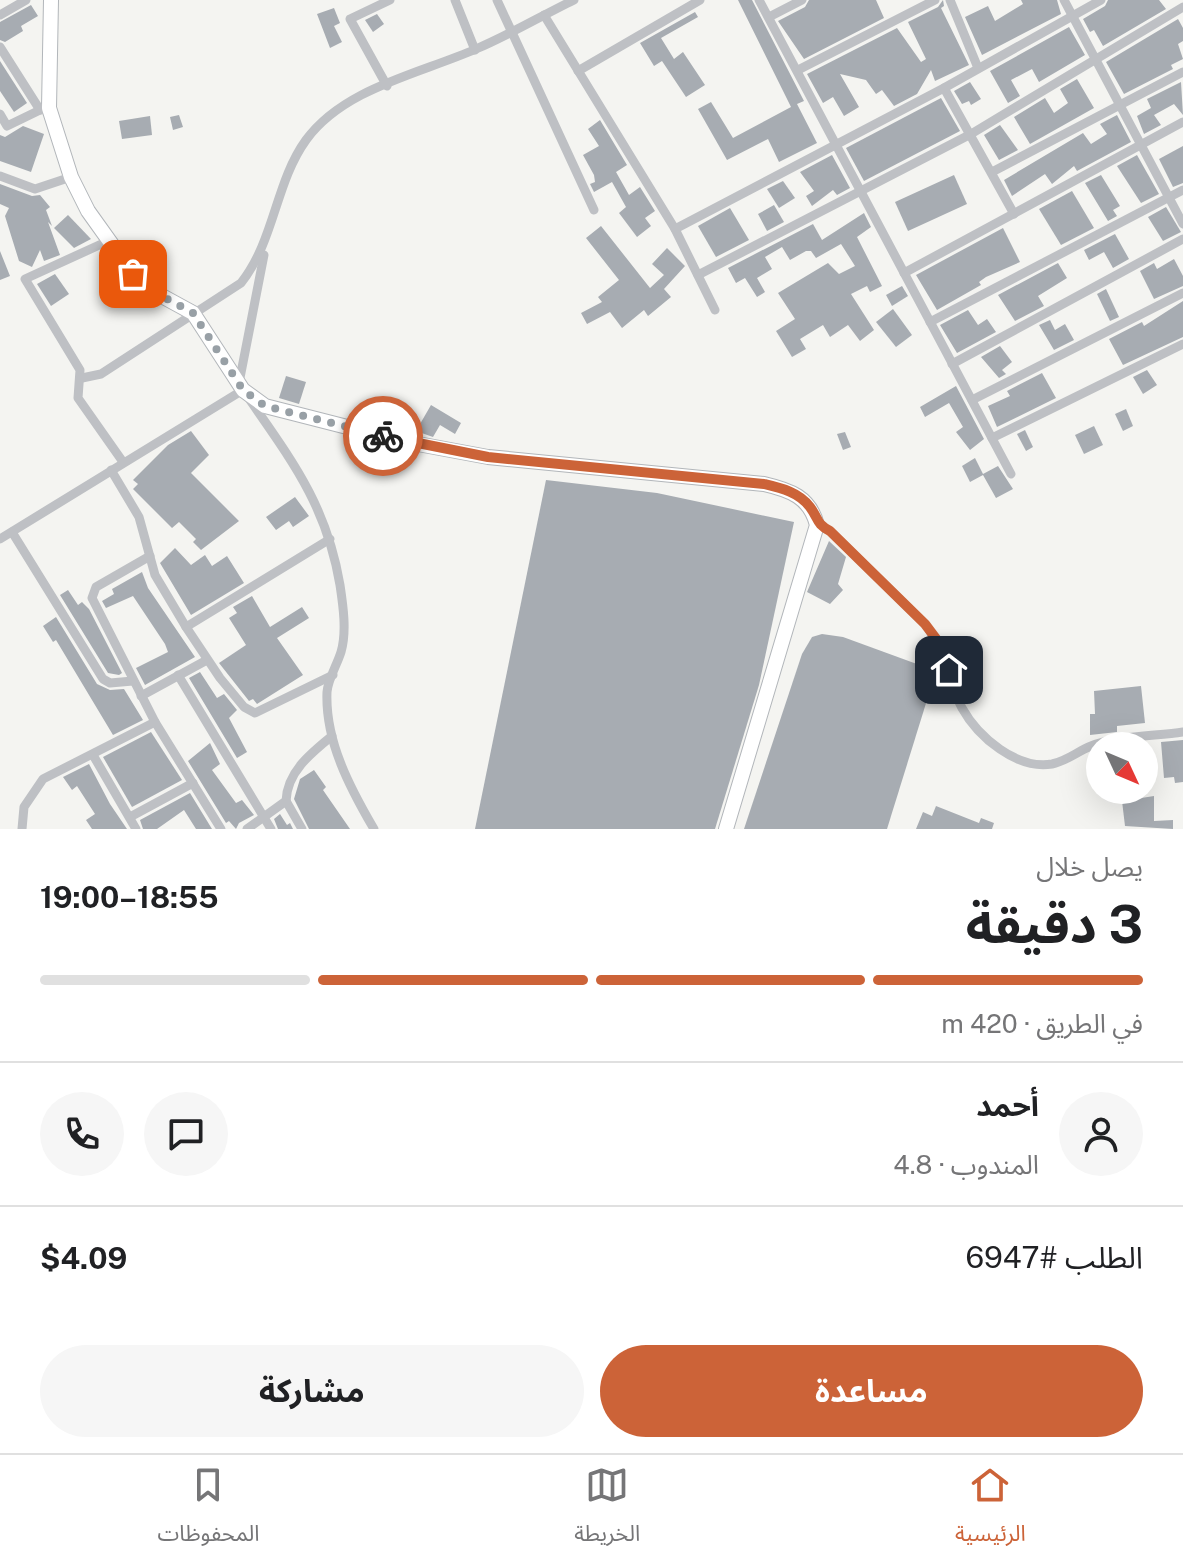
<!DOCTYPE html>
<html lang="ar">
<meta charset="utf-8">
<style>
body{margin:0;font-family:"Public Sans","Noto Sans Arabic",sans-serif;background:#f6f6f6;color:#202124;direction:rtl;height:100vh;display:flex;flex-direction:column;font-size:30px;white-space:nowrap}
*{box-sizing:border-box;margin:0}
p{font-size:26px;color:#757577}
.icon{flex:none;width:44px;height:44px;fill:none;stroke:currentColor;stroke-width:2;stroke-linecap:round;stroke-linejoin:round}
.map{position:relative;height:829px;overflow:hidden;direction:ltr}
.side{display:flex;flex-direction:column;background:#fff;flex:1}
.side>*{flex:none}
.needle{width:52px;rotate:134deg}
.controls{position:absolute;left:1086px;top:732px;display:grid;gap:16px}
.controls a{display:grid;place-items:center;width:72px;height:72px;border-radius:50%;background:#fff;box-shadow:0 8px 32px #0002;font-size:40px}
.pin{position:absolute;display:grid;place-items:center;width:68px;height:68px;color:#fff;margin:-34px;border-radius:16px;box-shadow:0 4px 12px #0006}
.courier{position:absolute;display:grid;place-items:center;width:80px;height:80px;margin:-40px;border:6px solid #cc6338;border-radius:50%;background:#fff;color:#222;box-shadow:0 2px 10px #0007}
.head em{font-style:normal;font-weight:700}
.head div{display:flex;flex-direction:column-reverse}
.head{display:flex;align-items:center;justify-content:space-between;height:136px;padding:0 40px}
h1{font-size:52px;font-weight:700;line-height:60px}
.bar{display:grid;grid-template-columns:repeat(4,1fr);gap:12px 8px;align-content:center;height:96px;padding:0 40px}
.bar i{height:10px;border-radius:6px;background:#e0e0e0}
.bar .active{background:#cc6338}
.bar p{grid-column:span 4}
.line{display:flex;align-items:center;gap:20px;padding:0 40px;border-top:2px solid #e0e0e0}
.line div{flex:1}
.round{display:grid;place-items:center;flex:none;width:84px;height:84px;border-radius:42px;background:#f6f6f6}
.action{display:flex;gap:16px;margin-top:auto;padding:16px 40px}
.action a{flex:1;height:92px;border-radius:48px;background:#cc6338;color:#fff;font-size:32px;font-weight:700;line-height:92px;text-align:center}
.action a+a{background:#f6f6f6;color:#202124}
.tabs{display:flex;justify-content:space-around;align-items:center;height:112px;border-top:2px solid #e0e0e0;background:#fff;font-size:22px;color:#757577}
.tabs a{display:grid;justify-items:center;gap:4px}
.tabs .active{color:#cc6338}
.map>svg:first-child{display:block}
</style>
<div class="map">
<svg width="1183" height="829" viewBox="0 0 1183 829">
<rect width="100%" height="100%" fill="#f4f4f1"/>
<g fill="#a7acb2">
<path d="M738,0h14l52,101 -7,3 20,39 -38,19 -11,-23 -41,21 -29,-51 13,-7 22,36 58,-31z"/>
<path d="M809,0h67l8,18 -80,41 -26,-38 27,-14z"/>
<path d="M943,0l1,6 -3,2 28,57 -34,16 -4,-11 -14,24 -23,12 -12,-16 -6,4 -10,-14 -26,-6 19,33 -15,9 -11,-19 -10,6 -16,-29 90,-46 24,34 5,-3 -18,-37 30,-15z"/>
<path d="M1021,0h36l4,14 -79,41 -17,-38 23,-11 7,15 28,-17z"/>
<path d="M1108,0h51l7,9 -63,37 -9,-16 -4,2 -7,-13 22,-13z"/>
<path d="M31,5l7,11 -17,10 2,5 -18,11 -5,-2v-18z"/>
<path d="M334,8l6,15 -6,3 8,16 -12,6 -13,-34z"/>
<path d="M695,12l3,5 -37,21 13,21 9,-7 22,33 -19,12 -24,-36 -8,5 -14,-23z"/>
<path d="M377,14l7,10 -11,8 -8,-12z"/>
<path d="M1178,19l5,9v13l-5,3 5,15 -12,6 2,4 -49,25 -18,-32z"/>
<path d="M1069,27l16,28 -46,27 -7,-13 -21,11 9,16 -12,7 -18,-32z"/>
<path d="M0,61l27,42 -13,9 -14,-21z"/>
<path d="M1077,79l17,29 -64,36 -16,-27 31,-19 9,15 14,-10 -8,-14z"/>
<path d="M970,82l11,17 -10,6 -2,-4 -7,3 -8,-13z"/>
<path d="M1181,82l2,33 -9,-11 -20,11 7,10 -17,9 -7,-18 14,-8 -4,-9z"/>
<path d="M941,98l19,33 -96,50 -18,-33z"/>
<path d="M179,115l4,12 -10,3 -3,-13z"/>
<path d="M1117,115l14,27 -54,29 -3,-5 -22,18 -7,-10 -33,22 -8,-16 79,-47 8,11 16,-10 -7,-10z"/>
<path d="M150,116l2,19 -30,4 -3,-18z"/>
<path d="M600,120l27,45 -11,7 13,23 11,-8 15,24 -10,7 6,8 -14,11 -18,-24 7,-6 -14,-25 -18,10 -4,-8 5,-2 -1,-7 -11,-20 16,-9 -11,-17z"/>
<path d="M1000,125l18,25 -19,10 -15,-25z"/>
<path d="M23,126l21,8 -13,38 -31,-11v-26l5,2z"/>
<path d="M1183,146v37l-10,4 -14,-28z"/>
<path d="M832,155l18,33 -13,7 -4,-5 -21,16 -6,-10 8,-5 -14,-19z"/>
<path d="M1137,155l22,39 -18,9 -24,-37z"/>
<path d="M954,175l13,29 -59,27 -13,-29z"/>
<path d="M1101,175l19,31 -7,4 4,6 -9,5 -23,-38z"/>
<path d="M783,181l12,17 -16,10 -12,-19z"/>
<path d="M0,184l32,12 8,-1 10,12 -4,3 6,16 -4,-4 12,33 -16,6 -4,-11 -8,17 -13,-6 -14,-45 4,-8 -9,-4z"/>
<path d="M1072,191l22,37 -33,17 -22,-36z"/>
<path d="M774,205l10,17 -17,9 -9,-17z"/>
<path d="M1166,207l15,25 -18,9 -15,-24z"/>
<path d="M730,208l19,32 -33,17 -18,-31z"/>
<path d="M864,213l7,14 -14,10 25,49 -12,6 -3,-6 -16,8 23,36 -14,11 -12,-16 -18,12 -7,-12 -23,14 6,10 -14,8 -16,-26 19,-12 -17,-26 50,-30 11,11 16,-8 -14,-22 -25,14 -5,-7h-5l-16,9 -8,-13 -17,10 7,12 -15,9 8,14 -8,5 -12,-19 -9,5 -8,-15 85,-44 9,16z"/>
<path d="M68,215l23,24 -17,9 -20,-20z"/>
<path d="M601,226l49,62 14,-13 -12,-11 15,-16 18,18 -21,23 7,8 -23,19 -4,-6 -22,18 -12,-16 -23,12 -6,-11 21,-11 -4,-5 21,-17 -33,-42z"/>
<path d="M1003,228l17,34 -34,15 -7,5 2,3 -44,25 -21,-35z"/>
<path d="M1115,234l14,25 -16,9 -9,-16 -15,8 -5,-10z"/>
<path d="M0,251l10,25 -10,4z"/>
<path d="M1174,259l9,17v10l-29,13 -14,-28 14,-8 3,6z"/>
<path d="M1058,263l9,15 -29,18 6,10 -29,15 -17,-26z"/>
<path d="M55,274l14,20 -18,12 -14,-22z"/>
<path d="M902,286l6,10 -16,10 -6,-11z"/>
<path d="M1106,289l13,28 -9,4 -13,-27z"/>
<path d="M1183,301v36l-60,28 -14,-26 33,-17 2,4z"/>
<path d="M893,309l19,26 -16,12 -20,-25z"/>
<path d="M968,310l10,15 9,-6 9,13 -39,21 -17,-28z"/>
<path d="M1050,320l5,10 10,-6 9,16 -20,10 -15,-25z"/>
<path d="M1000,346l12,16 -10,8 4,4 -7,4 -18,-21z"/>
<path d="M1147,370l10,15 -14,9 -10,-17z"/>
<path d="M1042,373l14,25 -59,29 -9,-21 22,-10 -3,-5z"/>
<path d="M286,376l20,6 -7,22 -20,-6z"/>
<path d="M956,386l28,53 -14,11 -14,-18 7,-5 -14,-24 -24,14 -5,-10z"/>
<path d="M431,405l30,18 -6,11 -15,-9 -7,12 -17,-6z"/>
<path d="M1126,409l7,17 -10,5 -8,-17z"/>
<path d="M1094,426l9,19 -19,9 -9,-19z"/>
<path d="M1025,430l8,17 -7,4 -9,-17z"/>
<path d="M191,431l18,24 -18,18 48,48 -38,29 -8,-8 3,-3 -17,-17 -7,6 -39,-39 5,-5 -5,-4 35,-35z"/>
<path d="M845,432l6,15 -8,3 -6,-16z"/>
<path d="M975,458l8,16 15,-8 15,23 -17,9 -13,-23 -13,7 -8,-16z"/>
<path d="M546,480l111,13 137,29 -35,163 -44,144h-240z"/>
<path d="M295,497l14,19 -16,11 -4,-6 -13,9 -10,-13z"/>
<path d="M829,541l17,16 -8,27 5,6 -13,14 -23,-12z"/>
<path d="M175,548l16,17 14,-10 7,11 15,-10 17,27 -53,32 -31,-52z"/>
<path d="M142,572l6,16 47,69 -50,28 -9,-17 32,-16 -3,-8 -32,-48 -27,12 -4,-7 12,-7 -2,-5z"/>
<path d="M68,590l10,15 4,-3 7,7 33,64 -3,2 -11,-2 -48,-78z"/>
<path d="M252,596l18,31 32,-20 7,11 -32,20 26,37 -46,29 -4,-5 -4,2 -30,-38 27,-18 -17,-27 8,-5 -4,-6z"/>
<path d="M56,617l41,67 13,6 14,-1 19,31 -30,15 -57,-95 -3,2 -10,-16z"/>
<path d="M822,634l21,3 93,34 -49,158h-143l58,-175 10,-17z"/>
<path d="M200,672l17,26 7,-4 13,16 -8,8 18,34 -10,6 -48,-80z"/>
<path d="M1141,686l4,37 -28,3v6l-27,3v-21h5l-1,-23z"/>
<path d="M151,732l31,48 -50,27 -29,-50z"/>
<path d="M1183,740v42l-8,1 -1,-6 -10,1 -3,-36z"/>
<path d="M210,743l10,21 -8,6 24,33 6,-3 12,15 -15,8 -3,6 -7,-8 -3,2 -38,-62z"/>
<path d="M89,764l21,40 17,25h-35l-6,-9 9,-6 -18,-28 -5,4 -9,-13z"/>
<path d="M314,770l12,17 -3,3 27,39h-41l-15,-30 6,-20z"/>
<path d="M190,793l22,36h-16l-12,-19 -27,19h-14l-3,-9z"/>
<path d="M1154,796v25l19,-1v9l-48,-3 -3,-25z"/>
<path d="M936,806l43,17 2,-5 13,5 -2,6h-76l7,-17 9,4z"/>
<path d="M280,814l7,11 3,-2 3,6h-15l-4,-10z"/>
</g>
<g fill="none" stroke-linecap="round" stroke-linejoin="round">
<defs>
<path id="secondary" d="M51,0l-2,108 22,69 17,34 45,63 16,15 44,24 50,77 22,16 137,35 86,16 276,27c26,6 46,13 53,41l-91,304"/>
</defs>
<use href="#secondary" stroke="#b2b6ba" stroke-width="16"/>
<g stroke="#bec0c4" stroke-width="9">
<path d="M455,0l20,50"/>
<path d="M497,0l97,210"/>
<path d="M759,0l252,474"/>
<path d="M950,0l28,68"/>
<path d="M1064,0l119,224"/>
<path d="M0,15l26,-15"/>
<path d="M544,15l131,214 40,81"/>
<path d="M769,17l33,-17"/>
<path d="M0,47l40,63 12,-2"/>
<path d="M798,70l137,-70"/>
<path d="M578,71l122,-71"/>
<path d="M387,86l-37,-67 40,-19"/>
<path d="M944,88l70,126"/>
<path d="M0,114l7,12 33,-16"/>
<path d="M992,172l191,-100"/>
<path d="M0,176l35,13 36,-12"/>
<path d="M675,229l269,-141 157,-88"/>
<path d="M108,241l-83,38 55,91 -2,28 45,64"/>
<path d="M904,273l279,-151"/>
<path d="M698,275l273,-141 212,-127"/>
<path d="M930,322l253,-132"/>
<path d="M952,364l231,-125"/>
<path d="M82,378l19,-4 140,-91c34,-43 34,-100 65,-143 38,-52 113,-66 170,-91 33,-14 65,-33 98,-49"/>
<path d="M239,383l25,-128"/>
<path d="M972,400l211,-107"/>
<path d="M992,438l191,-94"/>
<path d="M111,470l28,47 16,58 31,52 34,51 24,29 11,6 78,-38"/>
<path d="M817,525l13,6 95,93c20,26 22,57 37,84 16,29 55,62 90,56 15,-3 26,-13 39,-18 24,-10 66,-10 92,-14"/>
<path d="M12,532l91,147 7,4 23,-2"/>
<path d="M0,539l243,-149c46,67 83,112 97,195 3,20 7,47 1,67 -4,13 -13,27 -14,40 -2,49 23,96 47,137"/>
<path d="M150,556l-54,31 -4,11 63,124 66,107"/>
<path d="M186,627l144,-88"/>
<path d="M178,675l93,154"/>
<path d="M141,696l66,-36"/>
<path d="M93,755l43,74"/>
<path d="M286,801l16,28"/>
<path d="M130,817l63,-34"/>
<path d="M22,829l2,-22 19,-28 112,-57"/>
<path d="M247,829l39,-28c1,-29 25,-48 46,-65"/>
</g>
<use href="#secondary" stroke="#fff" stroke-width="14"/>
</g>
<g fill="none" stroke-linecap="round" stroke-linejoin="round">
<path stroke="#98a0a6" stroke-width="8" stroke-dasharray="0 14.4" d="M133,274l16,15 44,24 50,77 22,16 118,30"/>
<path stroke="#cc6338" stroke-width="10" d="M383,436l105,21 276,27c17,4 35,8 46,23 9,12 6,17 20,24l95,93 12,16 12,30"/>
</g>
</svg>
<div class="controls">
<a><svg class="needle" viewBox="-14 -14 28 28"><path d="M0-13l5 13h-10z" fill="#e53935"/><path d="M0 13l5-13h-10z" fill="#757577"/></svg></a>
</div>
<div class="pin" style="left:133px;top:274px;background:#ea580c"><svg class="icon" aria-label="bag" viewBox="0 0 24 24"><path d="M5 8h14l-1 12H6zM9 8a3 3 0 0 1 6 0"/></svg></div>
<div class="pin" style="left:949px;top:670px;background:#1f2937"><svg class="icon" aria-label="home" viewBox="0 0 24 24"><path d="M3 11l9-7 9 7M6 9v11h12V9"/></svg></div>
<div class="courier" style="left:383px;top:436px"><svg class="icon" aria-label="bike" viewBox="0 0 24 24"><circle cx="6" cy="16" r="4"/><circle cx="18" cy="16" r="4"/><path d="M6 16l4-8h5l3 8M10 8l3 8H6M13 5h3"/></svg></div>
</div>
<section class="side">
<div class="head"><div><h1>3 دقيقة</h1><p>يصل خلال</p></div><em>18:55–19:00</em></div>
<div class="bar"><i class="active"></i><i class="active"></i><i class="active"></i><i></i><p>في الطريق · 420 m</p></div>
<div class="line" style="height:144px"><a class="round"><svg class="icon" aria-label="person" viewBox="0 0 24 24"><circle cx="12" cy="8" r="4"/><path d="M4 21q1-7 8-7t8 7"/></svg></a><div><b>أحمد</b><p>المندوب · 4.8</p></div><a class="round"><svg class="icon" aria-label="chat" viewBox="0 0 24 24"><path d="M4 5h16v11H9l-5 4z"/></svg></a><a class="round"><svg class="icon" aria-label="phone" viewBox="0 0 24 24"><path d="M5 4h4l2 5-3 2q2 4 5 5l2-3 5 2v4C11 20 4 13 5 4z"/></svg></a></div>
<div class="line" style="height:104px"><div>الطلب #6947</div><b>$4.09</b></div>
<div class="action"><a>مساعدة</a><a>مشاركة</a></div>
</section>
<nav class="tabs">
<a class="active"><svg class="icon" aria-label="home" viewBox="0 0 24 24"><path d="M3 11l9-7 9 7M6 9v11h12V9"/></svg>الرئيسية</a>
<a><svg class="icon" aria-label="map" viewBox="0 0 24 24"><path d="M3 6l6-2 6 2 6-2v14l-6 2-6-2-6 2zM9 4v14M15 6v14"/></svg>الخريطة</a>
<a><svg class="icon" aria-label="saved" viewBox="0 0 24 24"><path d="M7 4h10v16l-5-4-5 4z"/></svg>المحفوظات</a>
</nav>
